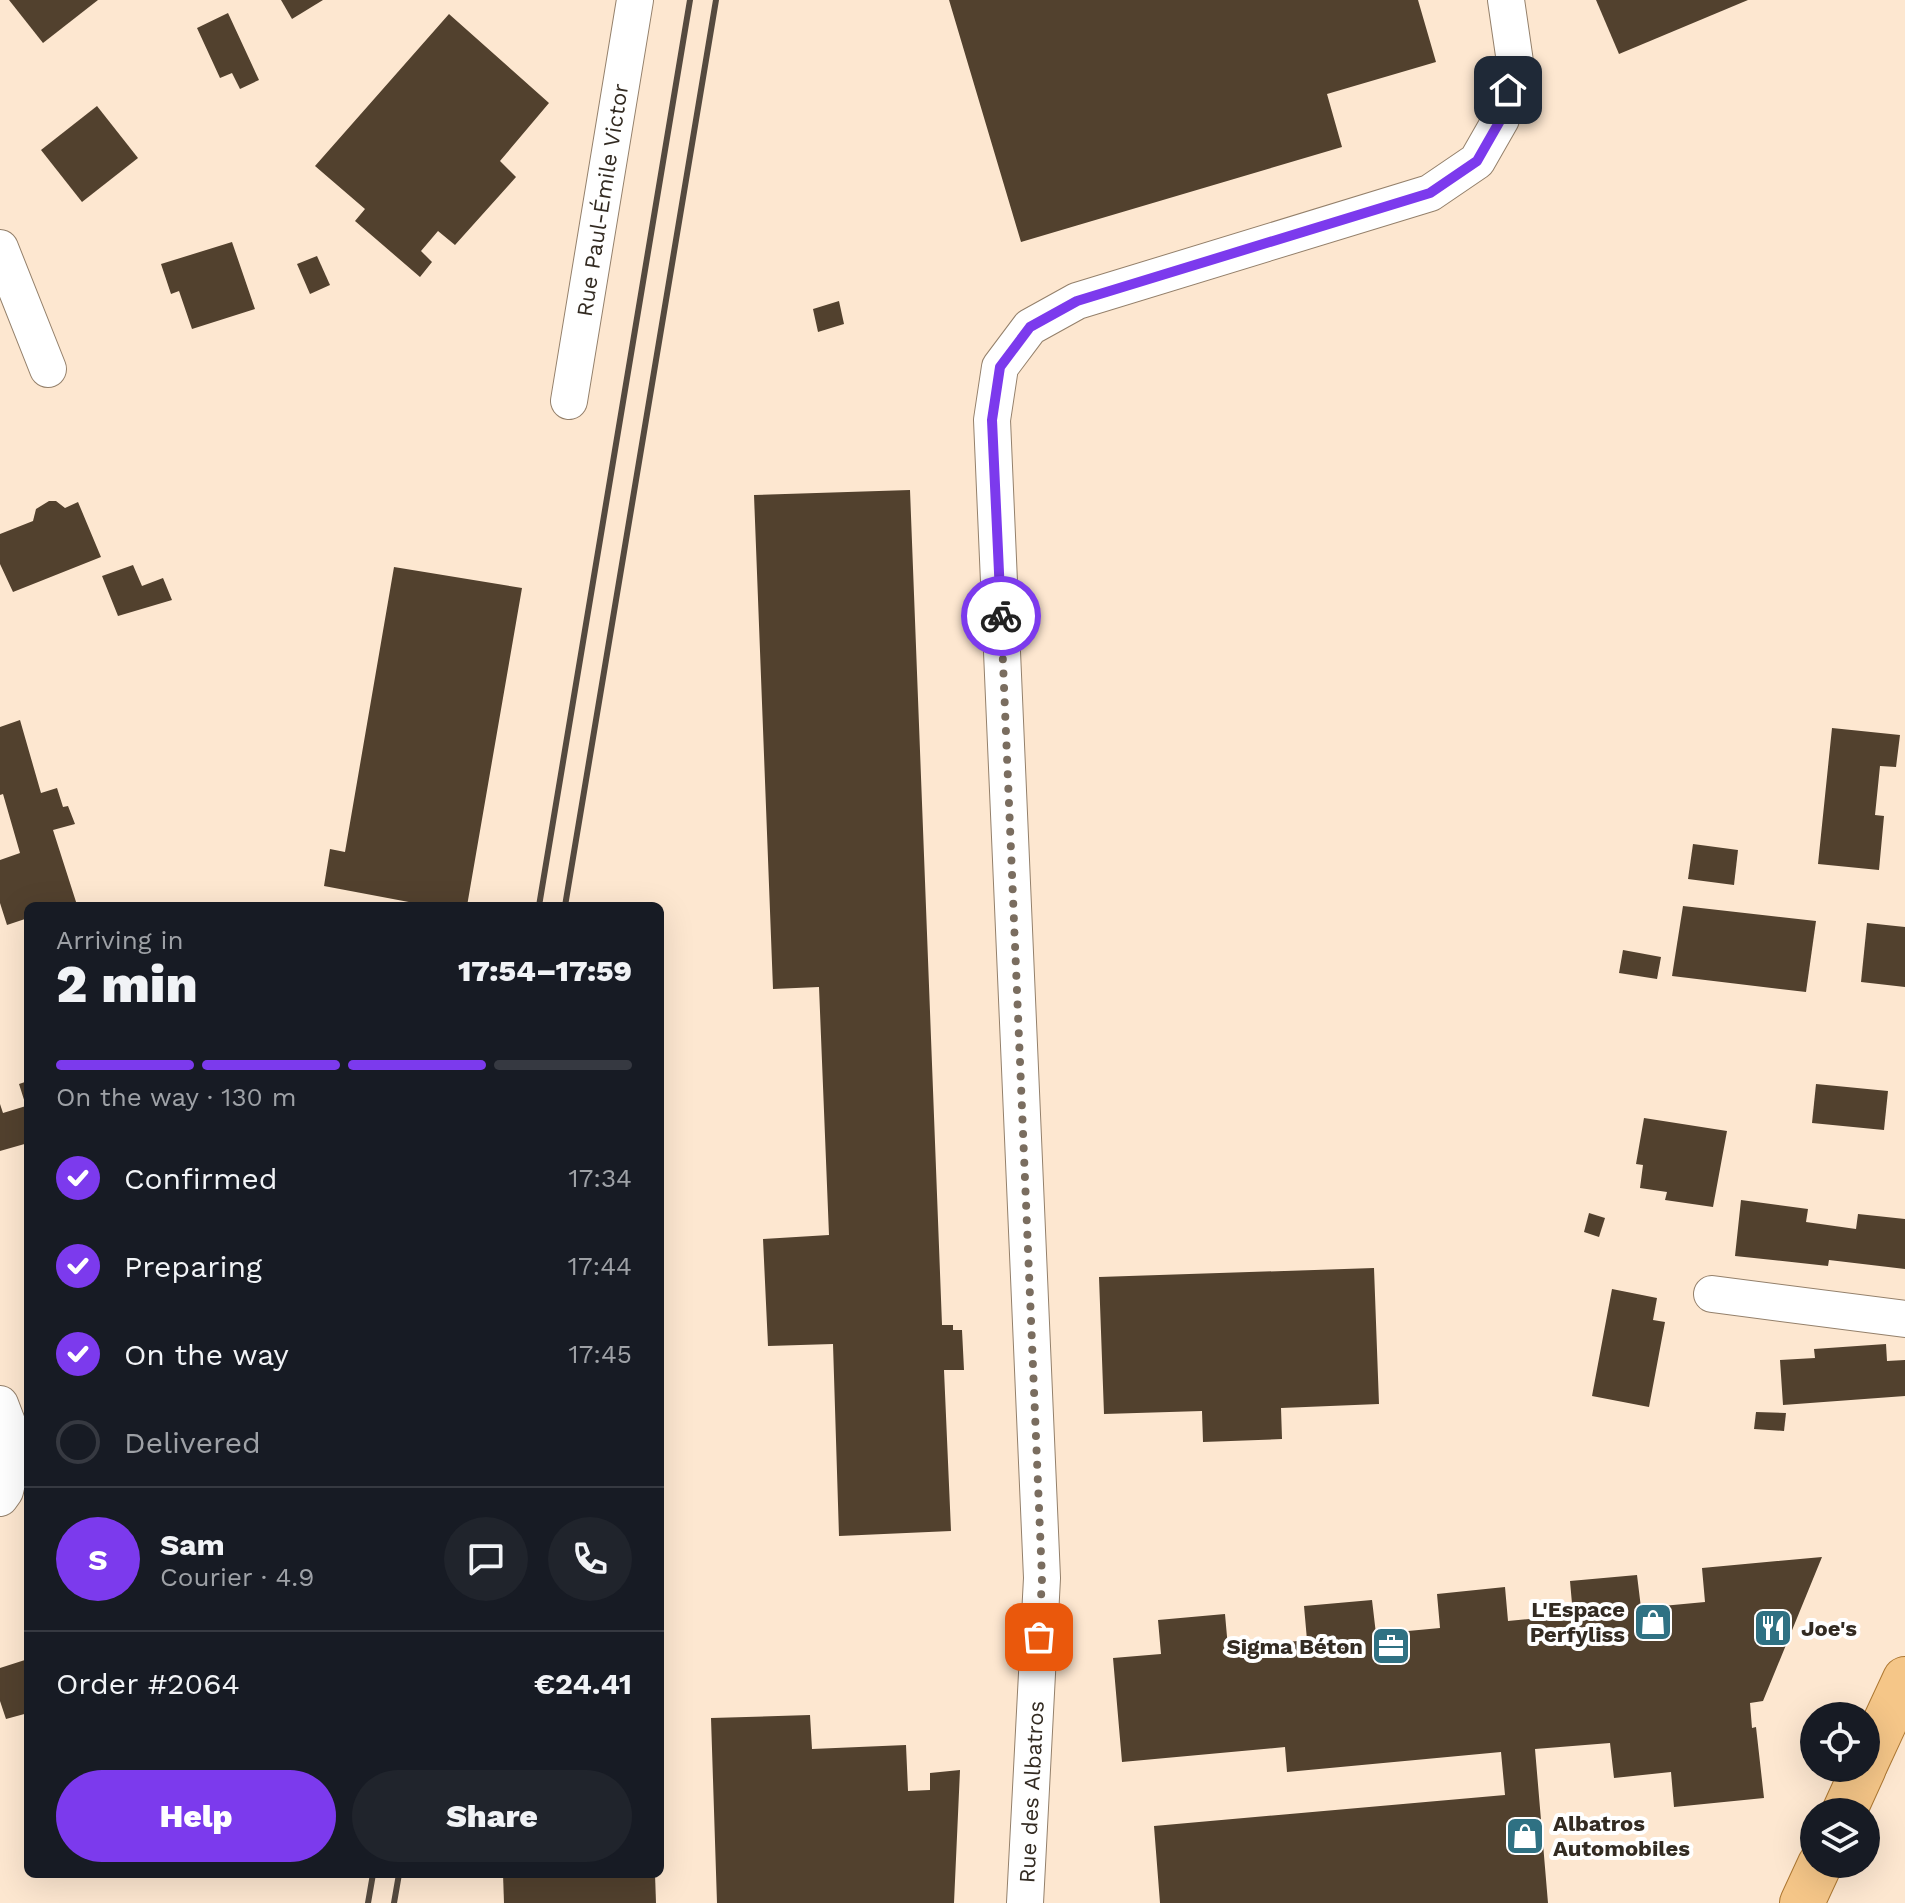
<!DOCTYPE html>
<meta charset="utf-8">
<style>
body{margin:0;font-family:"Work Sans",sans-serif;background:#20242c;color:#f1f3f6;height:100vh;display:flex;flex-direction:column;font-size:30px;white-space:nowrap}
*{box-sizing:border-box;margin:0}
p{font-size:26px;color:#9ea1a6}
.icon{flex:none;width:44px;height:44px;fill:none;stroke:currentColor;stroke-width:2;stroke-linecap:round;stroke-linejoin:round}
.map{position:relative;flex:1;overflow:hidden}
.side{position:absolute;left:24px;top:902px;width:640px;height:976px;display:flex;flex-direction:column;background:#171b24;border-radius:12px;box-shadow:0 8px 32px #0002}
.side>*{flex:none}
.fabs{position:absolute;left:1800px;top:1702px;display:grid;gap:16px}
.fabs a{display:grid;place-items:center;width:80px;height:80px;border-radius:50%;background:#171b24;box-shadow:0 8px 32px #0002;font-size:40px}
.pin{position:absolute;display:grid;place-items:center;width:68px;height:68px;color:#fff;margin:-34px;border-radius:16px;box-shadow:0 4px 12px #0006}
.courier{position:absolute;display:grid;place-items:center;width:80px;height:80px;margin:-40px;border:6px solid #7c3aed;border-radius:50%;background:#fff;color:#222;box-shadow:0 2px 10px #0007}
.headline em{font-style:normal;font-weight:800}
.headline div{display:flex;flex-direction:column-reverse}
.headline{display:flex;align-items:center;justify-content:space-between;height:136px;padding:0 32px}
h1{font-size:52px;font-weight:800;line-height:60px}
.bar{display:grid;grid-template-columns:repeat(4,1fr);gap:12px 8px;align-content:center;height:96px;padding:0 32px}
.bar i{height:10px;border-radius:6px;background:#363941}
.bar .on{background:#7c3aed}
.bar p{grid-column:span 4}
.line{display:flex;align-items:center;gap:20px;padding:0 32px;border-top:2px solid #363941}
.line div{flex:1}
.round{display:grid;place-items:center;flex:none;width:84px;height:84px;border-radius:42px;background:#20242c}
ol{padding:0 32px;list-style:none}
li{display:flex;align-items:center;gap:24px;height:88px}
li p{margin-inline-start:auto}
li .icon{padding:8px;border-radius:50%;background:#7c3aed;color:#fff;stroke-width:4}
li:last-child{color:#9ea1a6}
li i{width:44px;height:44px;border:4px solid #363941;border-radius:50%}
.cta{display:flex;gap:16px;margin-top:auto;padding:16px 32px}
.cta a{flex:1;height:92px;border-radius:48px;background:#7c3aed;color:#fff;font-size:32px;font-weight:800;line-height:92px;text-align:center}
.cta a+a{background:#20242c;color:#f1f3f6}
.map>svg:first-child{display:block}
</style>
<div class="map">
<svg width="1905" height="1903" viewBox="0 0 1905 1903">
<rect width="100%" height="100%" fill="#fde7d0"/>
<g fill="#52412e">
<path d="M9,0h89l-55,43z"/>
<path d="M281,0h42l-31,19z"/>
<path d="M949,0h469l18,62 -109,32 15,53 -321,95z"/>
<path d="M1596,0h152l-129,54z"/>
<path d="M228,13l31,67 -19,9 -8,-16 -12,5 -23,-50z"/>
<path d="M449,14l100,89 -49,58 16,16 -61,68 -17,-14 -17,20 11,11 -12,15 -65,-56 10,-12 -50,-43z"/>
<path d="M97,106l41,52 -56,44 -41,-52z"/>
<path d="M232,242l23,67 -63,20 -13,-38 -8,3 -10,-30z"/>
<path d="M317,256l13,29 -20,9 -13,-30z"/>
<path d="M839,301l5,23 -26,8 -5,-23z"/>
<path d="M910,490l32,835h11v5h9l2,40h-20l7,161 -112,5 -6,-192 -65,2 -5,-107 66,-4 -10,-248 -46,2 -19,-494z"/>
<path d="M49,501h7l9,7 13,-6 23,55 -88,35 -13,-28v-30l33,-13 3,-12z"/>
<path d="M133,565l9,21 21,-8 9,22 -54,16 -16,-40z"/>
<path d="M394,567l128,21 -55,318h-37l-106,-20 6,-37 15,3z"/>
<path d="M20,720l21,73 16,-5 6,19 5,-1 7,18 -22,6 24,75 -49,1v12l-21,7 -7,-22v-43l20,-7 -17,-59 -3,1v-68z"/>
<path d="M1832,728l68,7 -4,32 -16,-1 -5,49 9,1 -5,54 -61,-6z"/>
<path d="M1693,844l45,6 -4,35 -46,-6z"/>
<path d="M1683,906l133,15 -10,71 -134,-16z"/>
<path d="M1867,923l38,4v60l-44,-5z"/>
<path d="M1623,950l38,7 -4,22 -38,-6z"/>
<path d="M28,1081v62l-28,8v-47l3,9 23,-7 -7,-22z"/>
<path d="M1816,1084l72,7 -4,39 -72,-7z"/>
<path d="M1644,1118l83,13 -14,76 -48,-7 2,-8 -27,-4 3,-23 -7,-1z"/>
<path d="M1741,1200l67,9 -2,13 50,7 2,-15 47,5v50l-76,-9 -1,6 -93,-10z"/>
<path d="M1589,1213l16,5 -6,19 -15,-5z"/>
<path d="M1374,1268l5,136 -98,4 1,31 -79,3 -1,-31 -98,3 -5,-137z"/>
<path d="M1612,1289l45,9 -4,22 12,2 -16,85 -57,-11z"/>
<path d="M1886,1344l1,17 18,-1v36l-122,9 -3,-45 35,-2 -1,-9z"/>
<path d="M1756,1412l30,1 -2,18 -30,-2z"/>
<path d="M1822,1557l-59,144 -13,2 2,25 4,-1 8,71 -90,9 -3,-35 -57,6 -4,-35 -75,6 13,154h-388l-6,-77 351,-31 -4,-43 -214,20 -2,-25 -163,15 -9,-104 48,-4 -3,-34 67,-6 3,34 79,-8 -3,-34 68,-6 4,34 64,-6 -3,-34 68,-7 3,34 65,-6 -3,-34 67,-6 4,33 64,-6 -3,-34z"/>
<path d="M28,1659v54l-22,6 -6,-18v-33z"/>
<path d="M810,1715l2,34 94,-4 2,46 22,-1v-17l30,-3 -6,133h-237l-6,-185z"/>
<path d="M503,1874h152l1,29h-152z"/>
</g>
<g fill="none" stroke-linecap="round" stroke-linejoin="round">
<defs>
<g id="minor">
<path d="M0,248l48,121"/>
<path d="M569,401l66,-401"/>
<path d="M1712,1294l193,25"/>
<path d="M0,1404l16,42 -11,45 -5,7"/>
<path d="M1025,1903l17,-325 -50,-1158 8,-53 30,-40 47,-26 353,-108 47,-32 24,-42 14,-57 -9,-62"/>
</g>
<g id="primary">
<path d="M1866,1763l39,-84"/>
<path d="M1844,1812l20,-44"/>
<path d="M1802,1903l18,-39"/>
</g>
</defs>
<use href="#minor" stroke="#94806b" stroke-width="38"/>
<use href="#primary" stroke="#ad7731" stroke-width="46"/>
<use href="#minor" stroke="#fff" stroke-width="36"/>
<use href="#primary" stroke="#f5c688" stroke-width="44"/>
<g stroke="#554a3f" stroke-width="6">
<path d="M539,906l151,-906"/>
<path d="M565,906l151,-906"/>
<path d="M368,1903l5,-29"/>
<path d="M394,1903l5,-29"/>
</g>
</g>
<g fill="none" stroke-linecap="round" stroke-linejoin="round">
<path stroke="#7a6d5f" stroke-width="8" stroke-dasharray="0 14.4" d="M1001,616l41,962 -3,59"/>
<path stroke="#7c3aed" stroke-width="10" d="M1001,616l-9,-196 8,-53 30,-40 47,-26 353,-108 47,-32 24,-42 7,-29"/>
</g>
<defs>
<symbol id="shop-square" viewBox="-11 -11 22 22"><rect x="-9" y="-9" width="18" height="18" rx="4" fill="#2f7183" stroke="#fff"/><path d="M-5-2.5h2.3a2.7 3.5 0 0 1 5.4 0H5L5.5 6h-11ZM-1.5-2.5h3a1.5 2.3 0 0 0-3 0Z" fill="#fff"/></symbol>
<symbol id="restaurant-square" viewBox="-11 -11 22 22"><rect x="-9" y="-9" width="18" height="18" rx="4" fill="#2f7183" stroke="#fff"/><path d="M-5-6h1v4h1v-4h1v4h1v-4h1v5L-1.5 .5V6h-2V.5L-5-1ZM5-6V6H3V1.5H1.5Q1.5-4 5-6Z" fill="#fff"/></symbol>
<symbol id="office-square" viewBox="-11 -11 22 22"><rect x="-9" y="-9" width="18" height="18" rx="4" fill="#2f7183" stroke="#fff"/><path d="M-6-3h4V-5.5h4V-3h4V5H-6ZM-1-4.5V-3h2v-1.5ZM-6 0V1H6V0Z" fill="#fff"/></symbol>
</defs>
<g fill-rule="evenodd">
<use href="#shop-square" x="1631" y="1600" width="44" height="44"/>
<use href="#restaurant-square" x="1751" y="1606" width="44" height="44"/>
<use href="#office-square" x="1369" y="1624" width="44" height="44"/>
<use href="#shop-square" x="1503" y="1814" width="44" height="44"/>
</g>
<g text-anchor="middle" stroke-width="8" stroke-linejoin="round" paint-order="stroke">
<g font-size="22" fill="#332b22" stroke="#fff">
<text transform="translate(602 200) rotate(-81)" y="8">Rue Paul-Émile Victor</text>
<text transform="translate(1031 1792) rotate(-87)" y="8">Rue des Albatros</text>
</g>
<g font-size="22" font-weight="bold" fill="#332b22" stroke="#fff" text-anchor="end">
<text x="1625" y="1617">L'Espace<tspan x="1625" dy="25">Perfyliss</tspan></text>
<text x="1801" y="1636" text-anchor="start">Joe's</text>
<text x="1363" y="1654">Sigma Béton</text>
<text x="1553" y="1831" text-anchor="start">Albatros<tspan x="1553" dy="25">Automobiles</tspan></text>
</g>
</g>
</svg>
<div class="fabs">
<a><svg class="icon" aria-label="locate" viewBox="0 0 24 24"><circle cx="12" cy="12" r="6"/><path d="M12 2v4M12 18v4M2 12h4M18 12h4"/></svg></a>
<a><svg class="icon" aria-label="layers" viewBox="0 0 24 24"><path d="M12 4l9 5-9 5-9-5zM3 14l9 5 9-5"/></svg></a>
</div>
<div class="pin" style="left:1039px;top:1637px;background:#ea580c"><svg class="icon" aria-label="bag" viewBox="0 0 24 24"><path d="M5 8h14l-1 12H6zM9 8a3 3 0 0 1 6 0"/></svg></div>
<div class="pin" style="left:1508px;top:90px;background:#1f2937"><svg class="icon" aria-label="home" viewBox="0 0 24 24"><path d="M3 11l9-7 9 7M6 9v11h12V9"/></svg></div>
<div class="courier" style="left:1001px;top:616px"><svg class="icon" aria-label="bike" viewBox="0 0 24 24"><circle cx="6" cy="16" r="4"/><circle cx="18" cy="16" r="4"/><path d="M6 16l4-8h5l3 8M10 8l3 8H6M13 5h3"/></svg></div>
<section class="side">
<div class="headline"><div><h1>2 min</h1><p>Arriving in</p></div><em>17:54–17:59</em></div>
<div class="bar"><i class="on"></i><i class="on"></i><i class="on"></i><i></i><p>On the way · 130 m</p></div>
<ol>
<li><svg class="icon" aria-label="check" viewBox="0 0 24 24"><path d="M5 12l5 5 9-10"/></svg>Confirmed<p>17:34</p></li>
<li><svg class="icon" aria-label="check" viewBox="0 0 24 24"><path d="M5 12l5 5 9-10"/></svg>Preparing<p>17:44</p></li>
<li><svg class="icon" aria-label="check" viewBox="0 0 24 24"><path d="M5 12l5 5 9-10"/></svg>On the way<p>17:45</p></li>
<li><i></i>Delivered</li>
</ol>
<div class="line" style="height:144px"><b class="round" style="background:#7c3aed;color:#fff">S</b><div><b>Sam</b><p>Courier · 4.9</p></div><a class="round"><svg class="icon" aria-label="chat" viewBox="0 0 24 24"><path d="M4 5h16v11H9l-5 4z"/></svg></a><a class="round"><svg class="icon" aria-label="phone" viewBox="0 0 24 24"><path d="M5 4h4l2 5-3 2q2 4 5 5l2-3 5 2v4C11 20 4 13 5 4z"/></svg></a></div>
<div class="line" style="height:104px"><div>Order #2064</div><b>€24.41</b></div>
<div class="cta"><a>Help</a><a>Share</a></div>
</section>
</div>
